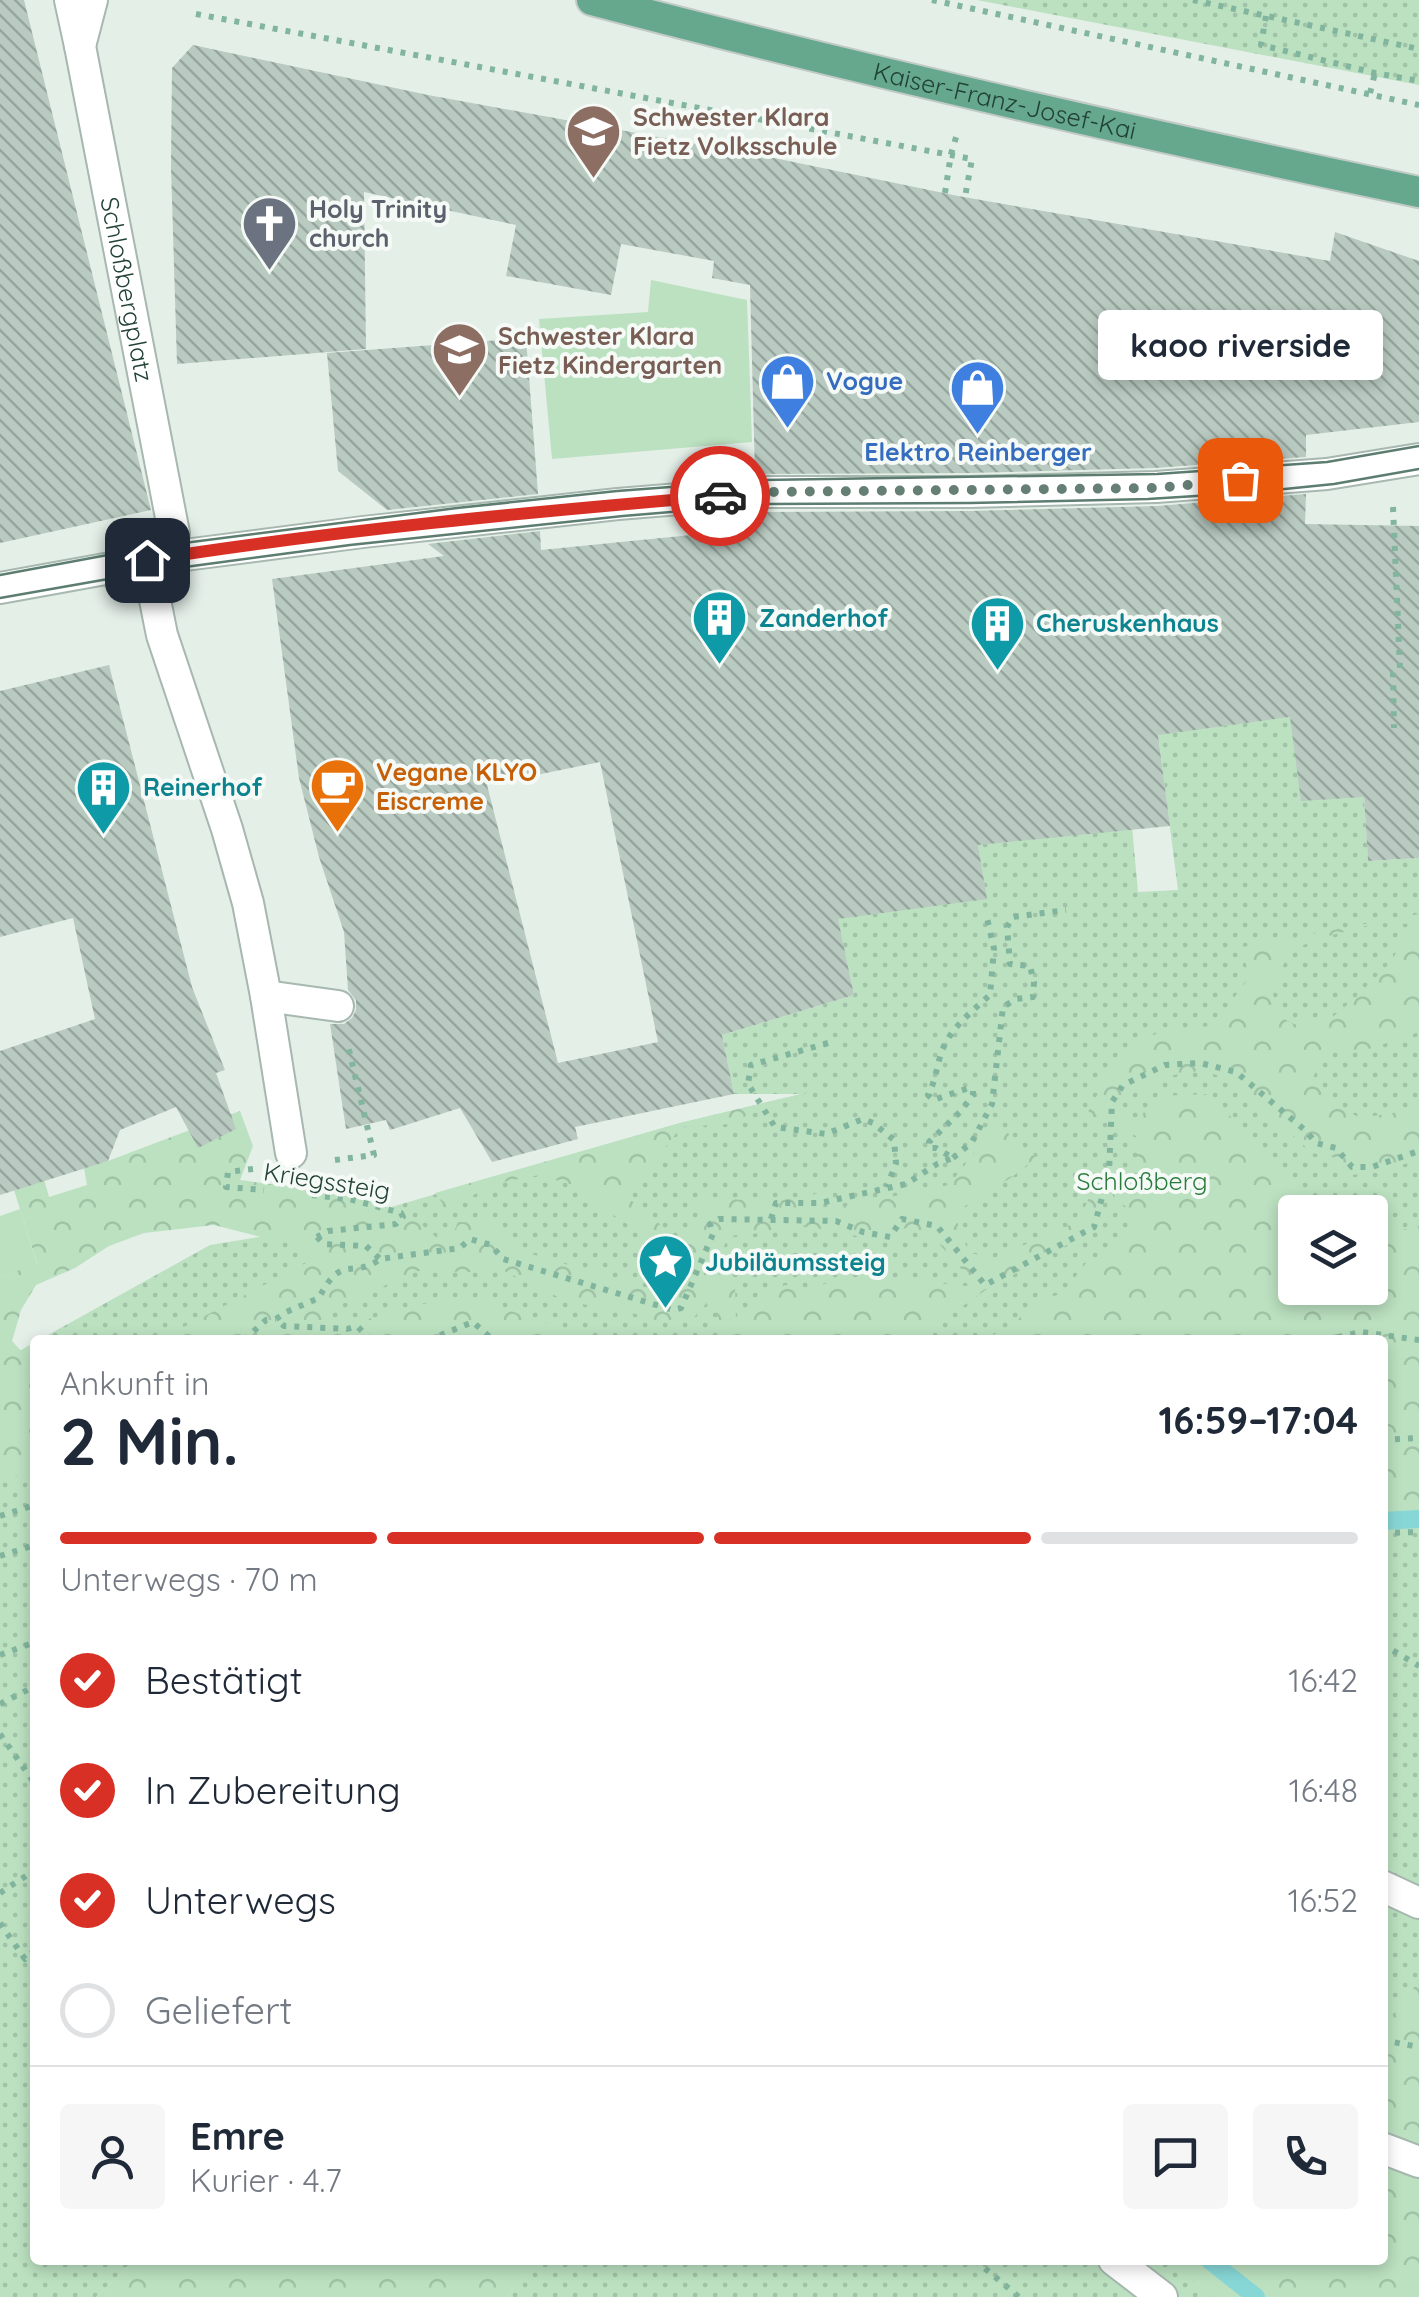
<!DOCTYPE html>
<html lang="de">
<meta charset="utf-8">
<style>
body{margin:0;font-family:Quicksand,sans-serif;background:#f6f6f7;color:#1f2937;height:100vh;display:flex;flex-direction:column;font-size:38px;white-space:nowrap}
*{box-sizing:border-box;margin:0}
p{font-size:32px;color:#747a83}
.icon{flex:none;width:55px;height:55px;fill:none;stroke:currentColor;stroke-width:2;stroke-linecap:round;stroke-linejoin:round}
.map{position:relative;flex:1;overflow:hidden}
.sheet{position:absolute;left:30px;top:1335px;width:1358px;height:930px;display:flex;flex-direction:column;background:#fff;border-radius:10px;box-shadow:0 5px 15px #0003}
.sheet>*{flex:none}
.controls{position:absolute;left:1278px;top:1195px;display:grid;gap:20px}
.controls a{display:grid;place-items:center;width:110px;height:110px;border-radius:10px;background:#fff;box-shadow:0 5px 15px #0003;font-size:50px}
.pin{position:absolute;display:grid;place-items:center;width:85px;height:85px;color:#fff;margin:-42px;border-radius:20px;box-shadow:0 5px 15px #0006}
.courier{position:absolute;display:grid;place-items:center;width:100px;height:100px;margin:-50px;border:8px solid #d93025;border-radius:50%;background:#fff;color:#222;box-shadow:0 2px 12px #0007}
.bubble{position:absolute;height:70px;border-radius:10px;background:#fff;box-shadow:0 5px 15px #0003;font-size:32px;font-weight:700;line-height:70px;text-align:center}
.head em{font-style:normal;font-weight:700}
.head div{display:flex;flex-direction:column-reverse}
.head{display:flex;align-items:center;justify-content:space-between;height:170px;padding:0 30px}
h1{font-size:65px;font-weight:700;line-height:75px}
.bar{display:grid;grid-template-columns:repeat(4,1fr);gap:15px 10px;align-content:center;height:120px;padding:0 30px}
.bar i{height:12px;border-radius:8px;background:#e0e1e3}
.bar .active{background:#d93025}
.bar p{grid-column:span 4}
.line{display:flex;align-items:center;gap:25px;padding:0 30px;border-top:2px solid #e0e1e3}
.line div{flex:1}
.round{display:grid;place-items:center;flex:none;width:105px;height:105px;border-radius:10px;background:#f6f6f7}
ol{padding:0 30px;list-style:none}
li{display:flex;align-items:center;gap:30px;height:110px}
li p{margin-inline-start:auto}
li .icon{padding:10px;border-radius:50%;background:#d93025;color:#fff;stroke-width:4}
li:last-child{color:#747a83}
li i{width:55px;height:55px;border:5px solid #e0e1e3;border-radius:50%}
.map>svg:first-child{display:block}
</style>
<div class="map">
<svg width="1419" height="2297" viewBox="0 0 1419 2297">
<defs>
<pattern id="green-dots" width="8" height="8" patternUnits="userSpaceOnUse" patternTransform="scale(2.5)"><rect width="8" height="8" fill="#bbe1c0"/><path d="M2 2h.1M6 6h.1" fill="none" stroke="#a0c2a6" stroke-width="1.8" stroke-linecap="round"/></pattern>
<pattern id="forest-crowns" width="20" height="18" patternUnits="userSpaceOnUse" patternTransform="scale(2.5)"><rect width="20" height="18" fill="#bbe1c0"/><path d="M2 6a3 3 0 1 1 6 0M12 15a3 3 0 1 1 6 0" fill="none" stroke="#a0c2a6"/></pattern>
<pattern id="building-back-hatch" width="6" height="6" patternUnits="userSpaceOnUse" patternTransform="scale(2.5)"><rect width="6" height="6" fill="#b9cac1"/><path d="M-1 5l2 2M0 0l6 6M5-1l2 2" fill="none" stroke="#96a69e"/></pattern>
</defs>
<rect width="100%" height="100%" fill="#e4efe8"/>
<g fill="url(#green-dots)" fill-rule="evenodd">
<path d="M977,0h442v85z"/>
<path d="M1290,717l74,80 4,64 51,-3v1439h-913l30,-37h846v-920h-1343l171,-95 116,-19 354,-103 122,-29h-68l-12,-59 132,-40 -22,-102 154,5 -8,-53 153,-29 7,76 40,-2 -20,-156zM1295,1212h75v76h-75z"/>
<path d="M35,1342v918h96l-4,8 -31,29h-96v-935z"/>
</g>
<g fill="url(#forest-crowns)" fill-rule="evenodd">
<path d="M1419,914v118l-53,18 -40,-1 -13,29 30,31 17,9 59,-9v51l-43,12 -24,3 -19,-18 -21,-4 -81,-75 -33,-7 -30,5 -45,23 -3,18 17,13 3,-13 18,-21 49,-2c43,36 71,87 118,118h-30v76h75v-54l5,2 44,-10v284l-36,3 -1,-173h-397l31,-19 23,-20 24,-8 23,-30 40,-22 5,-30 -16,-13 -5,-16 -14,47 -109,60 -72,51h-196l6,-4 -14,-38 -21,24 -35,-2 -19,-6 -70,-13 -70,-34 -25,5 -53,-1 -96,42c30,22 95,-11 128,-15 20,-3 42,7 61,13 32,11 64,23 97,29h-331l-21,-21 -18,21h-79l149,-78 -1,-10 -8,-8 -26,-4 -59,-15 -70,8 -35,13 -34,22 -39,17 -15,25 -9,31 23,25v102l-35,16v-207l37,-14 -23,-73 30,-11 5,18 38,-12 -3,-17 24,-7 132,-50 13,35 -13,34c62,9 154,11 199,60l12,-1 7,-17 33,1 27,27 146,43 8,-33 -49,-39 -22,-13 -21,-21 -41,-12 -41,8 -39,19 -11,9 -13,-18 245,-70 129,-31 -63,24 -15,8 -50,3 -54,70 58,48 20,-47c35,1 97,9 126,-12l-10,25 128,-26 48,-61 29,25 12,7 -26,21 -47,29 -7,13v11l12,23 24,5 85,-37 17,-40 8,-11 43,10 -10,-25 -1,-19 -48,-24 33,-62 39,-18 50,-6 16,-17 23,-32 -7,-30zM1377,923l35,1 -21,38 -37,37 -25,21 -35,4 -14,-7 -7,-23 15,-42 29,-13zM800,1225l93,18 12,-15 23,3 49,56 -82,-8 -46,-2 -39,11 -25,-3 -23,12 -26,28 -1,-40 -20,-14 13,-35 46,-4z"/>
<path d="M1419,1980v317h-205l-48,-37h216l1,-248 9,7z"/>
<path d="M131,2260h405v1l-30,36h-410l31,-29z"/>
</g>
<g fill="#bbe1c0">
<path d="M651,280l96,20 5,142 -200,17 -13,-140 109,-7z"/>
<path d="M20,1209l17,55 -37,13v-61z"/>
</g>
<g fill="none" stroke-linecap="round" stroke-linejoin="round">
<g stroke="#88d7d7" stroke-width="18">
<path d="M1382,1521l37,-2"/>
<path d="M1209,2260l47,37"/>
</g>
</g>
<g fill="url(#building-back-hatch)" fill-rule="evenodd">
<path d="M0,0h24l127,510 -151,33z"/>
<path d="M193,45l235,50 351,64 179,37 372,65 5,-29 84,29v161l-113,13v22l-151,11 -186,5 -214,1 -5,-189 -38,-7 2,-17 -93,-17 -10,51 -105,-19 10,-51 -152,-33 2,157 -189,15 -6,-197 1,-99z"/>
<path d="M526,338l12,156 -151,16 -49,-39 -11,-118z"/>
<path d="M1306,494l-1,30 114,2v332l-51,3 -4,-64 -63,4 -11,-84 -132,18 12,91 -192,19 9,54 -149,20 16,76 -132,40 12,59 -159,33 3,12 -86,23 -32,-54 -70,22 -4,-10 -40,9 -16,-105h14l8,-6 4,-8v-10l-8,-10 -4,-58 -25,-75 -20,-79 -27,-199 172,-23 -16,-12 112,-13 1,19 160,-16 56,-10 -1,-12 214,-1 187,-5zM600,762l58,280 -100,21 -71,-278z"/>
<path d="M109,665l83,322 33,83 -9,3 20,56 -38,19 -22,-41 -56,23 -12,31 -108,34v-144l95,-32 -22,-101 -73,19v-246z"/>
</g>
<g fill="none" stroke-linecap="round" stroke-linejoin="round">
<defs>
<g id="street">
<path d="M70,0l10,46 12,-46"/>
<path id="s1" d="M80,46l94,487"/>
<path d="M147,560l15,75 65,194 21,74 18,93 25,157"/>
<path d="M0,588l177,-32 186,-24 255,-28 147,-12h204l187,-5 171,-13 92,-15"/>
<path d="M266,996l72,10"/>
<path d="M1382,1886l37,17"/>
<path d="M1382,2148l37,14"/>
<path d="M1114,2260l48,37"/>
</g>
<g id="primary">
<path id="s2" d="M592,0c274,72 550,134 827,192"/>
</g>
</defs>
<use href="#street" stroke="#a6b8af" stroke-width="34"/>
<use href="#primary" stroke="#c1cac6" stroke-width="34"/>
<g stroke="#82b59d" stroke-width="6" stroke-dasharray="5 8" stroke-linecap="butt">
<path d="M932,0l487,105"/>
<path d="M1193,0l226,49"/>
<path d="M196,14l776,145 -7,38"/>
<path d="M1266,16l-5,29 114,28 44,8"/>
<path d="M1370,93l5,-20"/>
<path d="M945,193l6,-39 6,-20"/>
<path d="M1393,507l7,161 -7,5 1,55"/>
<path d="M828,1043l-77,22 -3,19 27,43 51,7 37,-15 10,4 21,17 2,23 -9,24"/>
<path d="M953,1158l19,-16 20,-38 11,-97 13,-8 17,-2 1,-15 -4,-16 -20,-2 -3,-37 6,-10 53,-7"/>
<path d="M335,1160l39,-5 -26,-109"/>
<path d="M253,1169l-25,3 -2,15 38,3"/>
<path d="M312,1195l37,4 52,14 2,4 -7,7 -68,7 -11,6"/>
<path d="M771,1219l5,-16h44l86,-19 31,-20 16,-6 -17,-10h-7v-6l31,-30 13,-17v-5l-4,-2 -36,12 -5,-5c7,-13 8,-24 12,-38 7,-26 30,-44 50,-62l4,-46 -7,-31"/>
<path d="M317,1237l7,7 42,2 14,13"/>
<path d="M244,1340l22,-20 10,-1"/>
<path d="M371,1340l-14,-14 -10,3 -63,-3 -8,-7 10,-7 33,-14c23,-46 33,-18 61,-39l80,-11 10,-9 21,6 12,14 170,51 8,-2 32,-74 -3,-10 9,-5 117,2 27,11 27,5 12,-18 35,7 48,59 109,-58 15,-55 3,-70 11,-17 42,-20 35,-2 36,9 70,59 10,12 20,5 16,19h20l47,-16"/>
<path d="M428,1340l45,-18 20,18"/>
<path d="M1325,1340l36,-8 58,8"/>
<path d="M1382,1440l37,-2"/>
<path d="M0,1516l35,-11"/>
<path d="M1382,1533l37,-1"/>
<path d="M0,1556l35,-11"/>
<path d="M1382,1644l37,22"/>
<path d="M0,1655l35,-13"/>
<path d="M0,1704l35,-18"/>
<path d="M0,1734l35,50"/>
<path d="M0,1893l35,-23"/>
<path d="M0,1923l25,36 10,-9"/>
<path d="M1382,2040l37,7"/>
<path d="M975,2260l44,37"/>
</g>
<use href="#street" stroke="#fff" stroke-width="30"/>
<use href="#primary" stroke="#65a88d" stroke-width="30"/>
<g stroke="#5c7d70" stroke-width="2.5">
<path d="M0,575l145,-27 312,-40 160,-17 146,-11 394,-6 170,-12 92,-16"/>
<path d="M0,598l148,-26 202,-27 273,-29 144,-12 203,-1 178,-4 96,-6 90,-9 85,-15"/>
</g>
</g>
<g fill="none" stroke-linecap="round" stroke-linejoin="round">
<path stroke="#657f74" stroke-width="10" stroke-dasharray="0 18" d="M720,496l45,-4 391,-4 84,-8"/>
<path stroke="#d93025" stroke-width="12" d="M147,560c190,-30 382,-48 573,-64"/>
</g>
<defs>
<symbol id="school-pin" viewBox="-11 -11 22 30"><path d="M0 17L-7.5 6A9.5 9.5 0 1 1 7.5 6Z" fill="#8d6e63" stroke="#f5faf7"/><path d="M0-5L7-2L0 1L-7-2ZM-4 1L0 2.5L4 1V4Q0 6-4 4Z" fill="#fff"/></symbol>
<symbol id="church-pin" viewBox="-11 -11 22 30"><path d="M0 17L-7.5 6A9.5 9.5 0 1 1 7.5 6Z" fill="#6b7280" stroke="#f5faf7"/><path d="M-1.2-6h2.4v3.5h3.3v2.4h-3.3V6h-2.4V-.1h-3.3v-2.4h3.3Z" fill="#fff"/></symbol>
<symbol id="shop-pin" viewBox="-11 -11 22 30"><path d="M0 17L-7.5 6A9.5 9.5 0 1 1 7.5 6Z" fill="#3f7fe0" stroke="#f5faf7"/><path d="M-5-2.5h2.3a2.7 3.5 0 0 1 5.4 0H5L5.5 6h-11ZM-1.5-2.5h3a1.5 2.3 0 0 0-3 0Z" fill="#fff"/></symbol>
<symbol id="building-pin" viewBox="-11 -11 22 30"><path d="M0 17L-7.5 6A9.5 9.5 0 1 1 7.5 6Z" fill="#0f9aa8" stroke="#f5faf7"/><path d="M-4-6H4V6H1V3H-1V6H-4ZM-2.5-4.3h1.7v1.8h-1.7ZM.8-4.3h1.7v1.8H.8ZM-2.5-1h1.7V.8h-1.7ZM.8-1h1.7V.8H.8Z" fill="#fff"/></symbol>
<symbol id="cafe-pin" viewBox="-11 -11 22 30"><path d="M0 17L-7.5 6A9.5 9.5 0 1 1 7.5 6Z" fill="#e8710a" stroke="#f5faf7"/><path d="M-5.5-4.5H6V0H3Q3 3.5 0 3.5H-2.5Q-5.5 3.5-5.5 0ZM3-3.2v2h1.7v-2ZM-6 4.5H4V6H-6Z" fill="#fff"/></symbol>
<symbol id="sight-pin" viewBox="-11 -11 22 30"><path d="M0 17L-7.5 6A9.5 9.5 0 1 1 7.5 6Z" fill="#0f9aa8" stroke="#f5faf7"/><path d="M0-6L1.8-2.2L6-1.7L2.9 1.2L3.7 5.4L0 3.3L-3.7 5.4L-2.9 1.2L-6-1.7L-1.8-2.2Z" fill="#fff"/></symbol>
</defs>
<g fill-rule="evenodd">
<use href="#school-pin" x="562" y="100" width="63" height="86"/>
<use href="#church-pin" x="238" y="192" width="63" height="86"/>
<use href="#school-pin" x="428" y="318" width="63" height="86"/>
<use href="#shop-pin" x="756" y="350" width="63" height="86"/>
<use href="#shop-pin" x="946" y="356" width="63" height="86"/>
<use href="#building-pin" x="688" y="586" width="63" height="86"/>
<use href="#building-pin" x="966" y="592" width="63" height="86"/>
<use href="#cafe-pin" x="306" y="754" width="63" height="86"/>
<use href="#building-pin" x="72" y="756" width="63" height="86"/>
<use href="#sight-pin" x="634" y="1230" width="63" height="86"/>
</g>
<g text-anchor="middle" stroke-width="8" stroke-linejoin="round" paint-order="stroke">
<g font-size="25" fill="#214235" stroke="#f5faf7">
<text dy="9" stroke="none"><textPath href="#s2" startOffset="425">Kaiser-Franz-Josef-Kai</textPath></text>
<text dy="9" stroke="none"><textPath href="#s1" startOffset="248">Schloßbergplatz</textPath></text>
<text transform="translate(327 1181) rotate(9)" y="9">Kriegssteig</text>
</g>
<g font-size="25" font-weight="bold" fill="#785e54" stroke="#f5faf7" text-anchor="start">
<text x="633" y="126">Schwester Klara<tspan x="633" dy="29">Fietz Volksschule</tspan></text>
<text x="498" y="345">Schwester Klara<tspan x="498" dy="29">Fietz Kindergarten</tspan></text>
</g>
<g font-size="25" font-weight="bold" fill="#5b616d" stroke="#f5faf7" text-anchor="start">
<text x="309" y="218">Holy Trinity<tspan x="309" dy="29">church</tspan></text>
</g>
<g font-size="25" font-weight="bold" fill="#366cbe" stroke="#f5faf7" text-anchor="start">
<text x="826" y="390">Vogue</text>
<text x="978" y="461" text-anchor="middle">Elektro Reinberger</text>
</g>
<g font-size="25" font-weight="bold" fill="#0d838f" stroke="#f5faf7" text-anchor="start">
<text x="759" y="627">Zanderhof</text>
<text x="1036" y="632">Cheruskenhaus</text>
<text x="143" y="796">Reinerhof</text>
<text x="705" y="1271">Jubiläumssteig</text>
</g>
<g font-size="25" font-weight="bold" fill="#c56008" stroke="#f5faf7" text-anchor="start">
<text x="376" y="781">Vegane KLYO<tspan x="376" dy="29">Eiscreme</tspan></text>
</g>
<g font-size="25" fill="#287d3c" stroke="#f5faf7">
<text x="1142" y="1190">Schloßberg</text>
</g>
</g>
</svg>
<div class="controls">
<a><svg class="icon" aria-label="layers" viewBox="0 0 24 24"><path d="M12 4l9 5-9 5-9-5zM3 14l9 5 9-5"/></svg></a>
</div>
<div class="pin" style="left:1240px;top:480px;background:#ea580c"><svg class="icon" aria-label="bag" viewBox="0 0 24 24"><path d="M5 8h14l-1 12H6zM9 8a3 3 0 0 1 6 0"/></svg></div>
<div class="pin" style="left:147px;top:560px;background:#1f2937"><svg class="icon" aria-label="home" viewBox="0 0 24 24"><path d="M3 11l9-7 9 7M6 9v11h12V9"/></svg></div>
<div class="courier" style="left:720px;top:496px"><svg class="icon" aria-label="car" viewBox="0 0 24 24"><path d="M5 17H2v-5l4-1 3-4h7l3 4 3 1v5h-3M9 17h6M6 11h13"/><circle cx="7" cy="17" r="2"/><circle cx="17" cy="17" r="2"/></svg></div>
<div class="bubble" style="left:1098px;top:310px;width:285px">kaoo riverside</div>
<section class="sheet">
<div class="head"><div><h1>2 Min.</h1><p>Ankunft in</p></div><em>16:59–17:04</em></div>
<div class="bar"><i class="active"></i><i class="active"></i><i class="active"></i><i></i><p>Unterwegs · 70 m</p></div>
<ol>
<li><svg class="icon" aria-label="check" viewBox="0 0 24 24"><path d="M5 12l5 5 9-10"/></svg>Bestätigt<p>16:42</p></li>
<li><svg class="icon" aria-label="check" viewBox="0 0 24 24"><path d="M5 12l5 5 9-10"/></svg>In Zubereitung<p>16:48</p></li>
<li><svg class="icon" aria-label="check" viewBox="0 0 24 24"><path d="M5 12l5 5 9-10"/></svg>Unterwegs<p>16:52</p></li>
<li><i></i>Geliefert</li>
</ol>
<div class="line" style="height:180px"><a class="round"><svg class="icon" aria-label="person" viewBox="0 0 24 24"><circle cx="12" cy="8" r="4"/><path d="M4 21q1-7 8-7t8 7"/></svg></a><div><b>Emre</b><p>Kurier · 4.7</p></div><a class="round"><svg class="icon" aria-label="chat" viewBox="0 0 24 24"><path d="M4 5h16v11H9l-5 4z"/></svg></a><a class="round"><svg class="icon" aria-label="phone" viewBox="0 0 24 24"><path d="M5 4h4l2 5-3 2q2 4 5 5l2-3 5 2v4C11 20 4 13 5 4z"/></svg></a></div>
</section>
</div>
